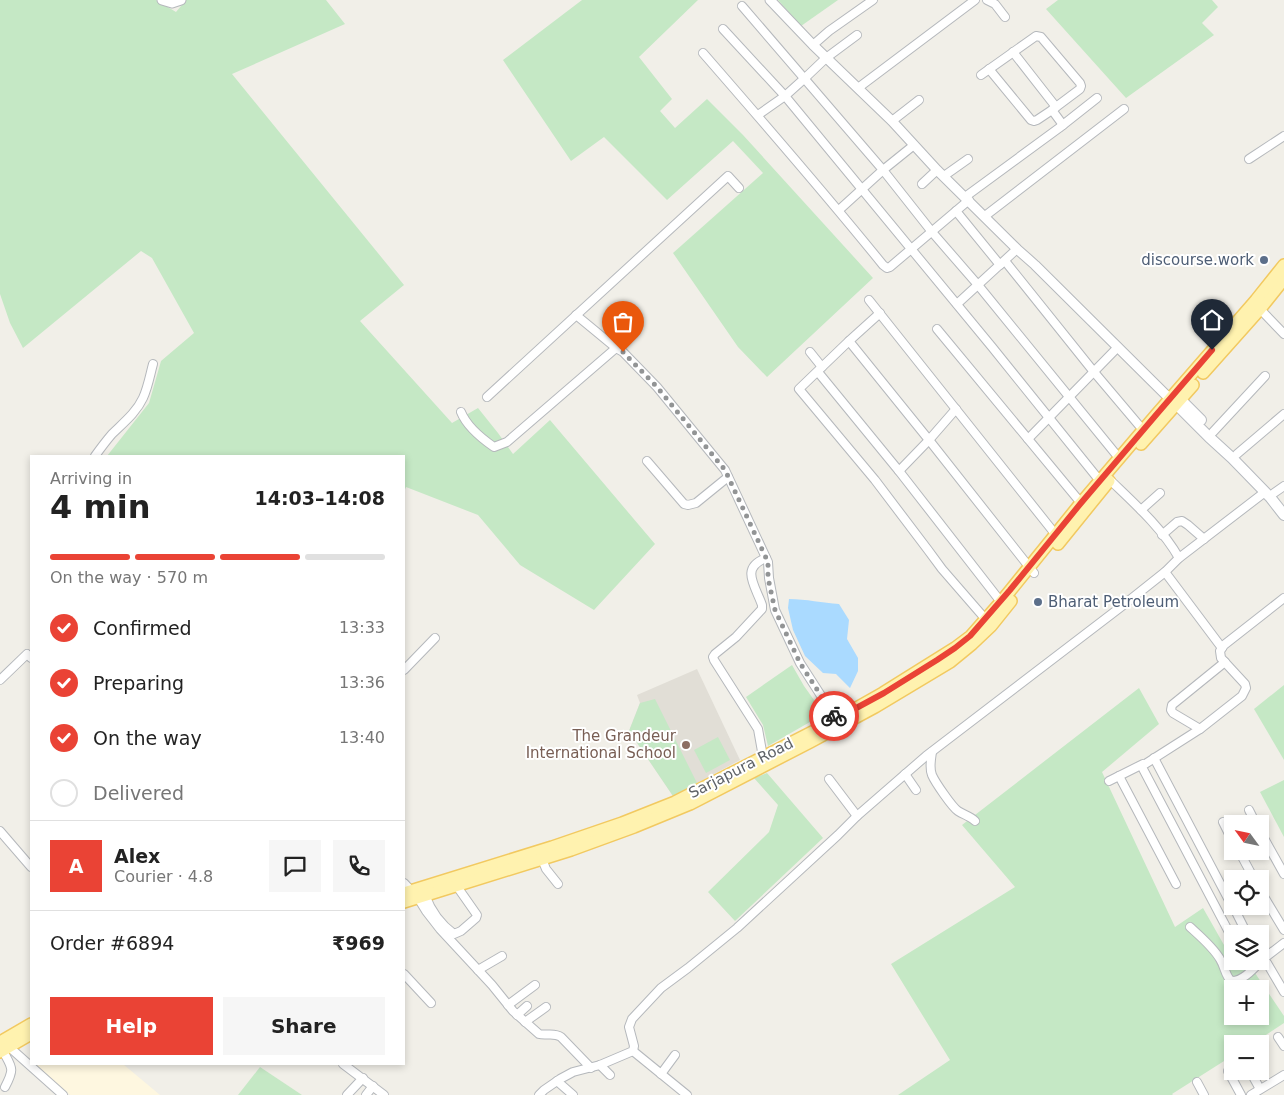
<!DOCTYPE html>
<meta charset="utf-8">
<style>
body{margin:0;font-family:"DejaVu Sans",sans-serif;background:#f6f6f6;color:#222;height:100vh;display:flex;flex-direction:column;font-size:19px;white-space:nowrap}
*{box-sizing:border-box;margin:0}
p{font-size:16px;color:#767676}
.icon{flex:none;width:28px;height:28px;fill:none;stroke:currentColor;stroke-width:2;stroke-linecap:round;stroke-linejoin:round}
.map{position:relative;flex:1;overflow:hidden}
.drawer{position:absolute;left:30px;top:455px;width:375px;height:610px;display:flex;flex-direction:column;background:#fff;border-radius:0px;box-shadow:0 2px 8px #0003}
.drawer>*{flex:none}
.needle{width:32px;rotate:303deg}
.fabs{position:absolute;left:1224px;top:815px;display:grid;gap:10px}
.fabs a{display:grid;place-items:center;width:45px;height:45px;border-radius:0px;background:#fff;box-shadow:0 2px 8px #0003;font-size:25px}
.pin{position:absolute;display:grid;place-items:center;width:42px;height:42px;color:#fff;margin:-51px -21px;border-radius:50% 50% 50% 0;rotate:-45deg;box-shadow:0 0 5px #0007}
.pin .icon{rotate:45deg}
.courier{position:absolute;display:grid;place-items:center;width:50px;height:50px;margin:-25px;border:4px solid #ea4335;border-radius:50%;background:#fff;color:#222;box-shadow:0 1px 6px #0007}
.head em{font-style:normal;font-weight:800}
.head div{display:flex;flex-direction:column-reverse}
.head{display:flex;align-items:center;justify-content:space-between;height:85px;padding:0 20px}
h1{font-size:32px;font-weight:800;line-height:38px}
.bar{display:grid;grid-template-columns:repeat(4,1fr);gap:8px 5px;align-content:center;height:60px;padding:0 20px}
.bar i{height:6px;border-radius:4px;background:#e0e0e0}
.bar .current{background:#ea4335}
.bar p{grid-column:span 4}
.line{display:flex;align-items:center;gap:12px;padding:0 20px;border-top:1px solid #e0e0e0}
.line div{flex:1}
.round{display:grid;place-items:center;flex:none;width:52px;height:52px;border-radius:0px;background:#f6f6f6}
ol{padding:0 20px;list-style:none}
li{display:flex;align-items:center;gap:15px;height:55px}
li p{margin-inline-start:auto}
li .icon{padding:5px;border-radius:50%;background:#ea4335;color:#fff;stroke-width:4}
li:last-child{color:#767676}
li i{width:28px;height:28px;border:2px solid #e0e0e0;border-radius:50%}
.primary-button{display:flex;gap:10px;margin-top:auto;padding:10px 20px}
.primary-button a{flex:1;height:58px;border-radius:0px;background:#ea4335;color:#fff;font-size:20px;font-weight:800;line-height:58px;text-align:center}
.primary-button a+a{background:#f6f6f6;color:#222}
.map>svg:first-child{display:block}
</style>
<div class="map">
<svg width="1284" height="1095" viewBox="0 0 1284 1095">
<rect width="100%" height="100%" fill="#f1efe8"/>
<path fill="#fef7e0" d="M33,1064h90l37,31h-90z"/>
<path fill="#e1ded6" d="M697,669l43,91 -67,36 -44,-65 11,-28 -3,-8z"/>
<g fill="#c5e8c5" fill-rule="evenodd">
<path d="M0,0h156l20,12 10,-12h140l19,24 -113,50 172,211 -44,36 92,102 26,-15 20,25 15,21 37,-34 105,124 -61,66 -74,-45 -42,-50 -72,-28 -2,5v-36h-297l42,-53 12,-42 33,-28 -42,-75 -11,-7 -118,97 -13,-25 -10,-29z"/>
<path d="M582,0h116l-59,57 33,42 -12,12 15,17 32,-29 36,36 130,143 -106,99 -29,-30 -65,-94 90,-80 -30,-32 -66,59 -63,-63 -33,24 -68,-101z"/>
<path d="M778,0h60l-37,26z"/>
<path d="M1058,0h154l6,7 -16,16 12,12 -88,63 -80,-89z"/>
<path d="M792,665l12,21 20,28 -56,32 -5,-21 -17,-28z"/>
<path d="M1284,685v75l-30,-51z"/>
<path d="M1139,688l20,36 -57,48 73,155 28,-19 21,37 8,8v8h10l13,12 29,43v7l-32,21h-20v12l-60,38 1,1h-275l52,-35 -59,-96 124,-77 -53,-62zM1232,989h28v27h-28z"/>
<path d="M655,699l42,84 -24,13 -44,-65 11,-28z"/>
<path d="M718,737l12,23 -24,13 -12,-23z"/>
<path d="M767,773l56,65 -88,83 -27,-29 61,-60 9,-27 -24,-27z"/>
<path d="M1284,780v57l-24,-45z"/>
<path d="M260,1067l42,28h-64z"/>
</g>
<path fill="#aadaff" d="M789,599c17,0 34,4 50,5l10,16 -2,19 11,19v13l-8,17 -14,-14 -13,-1 -18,-17 -12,-26 -5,-22z"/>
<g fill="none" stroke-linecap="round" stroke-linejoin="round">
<defs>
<g id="minor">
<path d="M987,0l8,4 10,13"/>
<path d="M742,6l141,164 49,62 46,53 141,173"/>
<path d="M723,29l62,67 207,251 108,134"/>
<path d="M813,45l16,-14 44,-31"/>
<path d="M1013,52l43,55"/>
<path d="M703,53c61,70 122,140 180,212l4,3 3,-1 79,-67"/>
<path d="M989,69l42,51 3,1 3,-1 15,-10 11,15"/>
<path d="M981,75l55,-39 5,1 39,46 1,3 -1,3 -28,21"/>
<path d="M858,88l117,-88"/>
<path d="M758,115l27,-19 20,-18 21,-20 31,-23"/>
<path d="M892,121l27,-21"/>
<path d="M1249,159l35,-23"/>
<path d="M944,176l24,-17"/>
<path d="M922,184l15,-14"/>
<path d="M965,197l94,-69 38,-30"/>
<path d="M839,210l44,-40 31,-25"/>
<path d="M956,211l44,54"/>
<path d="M985,216l139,-107"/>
<path d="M1005,261l89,111 49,58"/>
<path d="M869,300l187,235"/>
<path d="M957,304l60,-55"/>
<path d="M1260,309l24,25"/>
<path d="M880,313l-31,28 -50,48 76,91 53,70 14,19 46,53"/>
<path d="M576,315l40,33 7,4 34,35 68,83 43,92 1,16 6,32 25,53 36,56"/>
<path d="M937,329l144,174"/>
<path d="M849,341l80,99 105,133"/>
<path d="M810,352l12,15"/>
<path d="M818,372l81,99 102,131"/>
<path d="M487,397l241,-221 11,12"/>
<path d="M461,412c6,15 20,26 33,35l13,-5 109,-94"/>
<path d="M1213,432l52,-56"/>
<path d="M1028,439l90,-92"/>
<path d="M1237,454l47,-40"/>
<path d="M95,456c5,-7 11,-15 17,-22 11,-11 24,-21 31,-36 5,-11 7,-23 10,-34"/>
<path d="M647,461l37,43 4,1 8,-2 32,-26"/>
<path d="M899,471l30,-31 27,-31"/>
<path d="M1110,480c25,24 52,48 69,78"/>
<path d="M1274,493l10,-7"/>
<path d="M1141,510l19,-17"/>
<path d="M1162,535l15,-13 5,-1 6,4 16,14"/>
<path d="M1165,572l57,76"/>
<path d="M404,670l31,-32"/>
<path d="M0,680l27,-26 4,4"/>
<path d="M1200,729l-27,-16 -2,-3 1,-5 53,-43"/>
<path d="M932,752c-1,7 -3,16 0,23 3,7 20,32 26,36 6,4 12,5 17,10"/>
<path d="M1154,758l78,148"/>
<path d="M764,761l-1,-4 -5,-28 -44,-69 -1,-3 2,-3 21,-17 26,-28v-4c-7,-20 -22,-37 4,-47"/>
<path d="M905,774l11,16"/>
<path d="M1119,776l57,108"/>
<path d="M829,779l28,37"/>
<path d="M1109,781l34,-17"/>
<path d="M1249,810l7,14"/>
<path d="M1223,822l9,18"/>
<path d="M0,831l31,36"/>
<path d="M1260,831l24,43"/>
<path d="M1239,851l15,28"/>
<path d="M542,859l4,10 12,15"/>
<path d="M404,883l14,15 8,13 14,18 52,56 21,26 26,23c7,2 15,-2 22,3l30,31"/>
<path d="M1260,890l24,40"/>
<path d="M425,895c6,16 15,29 29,39l7,-3 15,-13 1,-3 -21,-30"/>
<path d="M1233,906l14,28"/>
<path d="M1190,927c11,10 23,20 30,32 5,8 5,16 11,22 12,1 24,-14 32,-22"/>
<path d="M1232,938l-90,-171v-1l58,-37 42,-33 4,-8 -1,-4 -24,-26 -1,-7 4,-6 60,-47"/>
<path d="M1260,954l3,5 21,-16"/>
<path d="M1244,961l2,4"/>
<path d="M1267,963l17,29"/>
<path d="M478,970l24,-14"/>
<path d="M404,974l27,29"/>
<path d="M508,1005l27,-20"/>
<path d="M517,1015l10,-9"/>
<path d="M525,1022l21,-15"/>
<path d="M1278,1037l6,9"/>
<path d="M7,1045l56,50"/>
<path d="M3,1051c9,17 12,17 2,36"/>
<path d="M633,1051l54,44"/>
<path d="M343,1064l41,31"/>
<path d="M600,1065l10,10"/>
<path d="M1228,1071l13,24"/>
<path d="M1250,1071l10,18"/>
<path d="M661,1074l14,-19"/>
<path d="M557,1081l16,14"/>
<path d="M1197,1082l7,13"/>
<path d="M347,1095l16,-17"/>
<path d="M366,1095l7,-9"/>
<path d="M539,1095l5,-5 16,-11 13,-7 27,-7 33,-14 1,-5 -5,-19 3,-8 29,-31 27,-20 49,-40 101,-93 19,-19 69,-60 200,-153 39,-31 14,-14 86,-66"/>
<path d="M1251,1095l33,-20"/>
</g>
<g id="tertiary">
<path d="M162,0l10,3 9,-3"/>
<path d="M770,0l43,45 79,76 45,49 80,79 18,16 135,134"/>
</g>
<g id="secondary">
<path d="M1176,395l25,25"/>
<path d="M1171,399l38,38 23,21 38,39 14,18"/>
</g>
<g id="primary">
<path d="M1203,373l57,-64 24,-30"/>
<path d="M1141,444l52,-59"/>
<path d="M1058,544l51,-63"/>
<path d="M404,893l148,-46 70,-24 53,-21 155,-79 53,-30 72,-45 16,-12 30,-34 80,-99 75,-88 100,-115 28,-35"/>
<path d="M404,902l167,-52 63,-23 56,-23 120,-62 65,-35 75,-45 22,-18 19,-18 20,-25"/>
<path d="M0,1042l31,-18"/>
<path d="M0,1052l31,-18"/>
</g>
</defs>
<use href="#minor" stroke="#b5b8bc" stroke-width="10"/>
<use href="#tertiary" stroke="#b5b8bc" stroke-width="11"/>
<use href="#secondary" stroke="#b6babf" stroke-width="12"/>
<use href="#primary" stroke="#f2c960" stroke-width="14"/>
<use href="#minor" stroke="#fff" stroke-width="8"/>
<use href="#tertiary" stroke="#fff" stroke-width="9"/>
<use href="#secondary" stroke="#fff" stroke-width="10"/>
<use href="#primary" stroke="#fff2af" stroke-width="11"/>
</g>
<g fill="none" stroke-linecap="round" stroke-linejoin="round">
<path stroke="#929495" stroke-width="5" stroke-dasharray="0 9" d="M623,352l34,35 68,83 43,92v16l7,32 25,53 34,53"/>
<path stroke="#ea4335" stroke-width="6" d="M834,716l2,3 48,-26 53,-33 18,-12 15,-12 40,-46 71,-87 75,-88 56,-65"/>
</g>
<g fill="#5c6f8a" stroke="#fff" stroke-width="2">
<circle cx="1264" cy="260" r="5"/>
<circle cx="1038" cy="602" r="5"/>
</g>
<circle fill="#8d6e63" stroke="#fff" stroke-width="2" cx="686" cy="745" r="5"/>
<g text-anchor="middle" stroke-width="4" stroke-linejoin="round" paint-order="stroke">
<g font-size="15" fill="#4e5e75" stroke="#fff" text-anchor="end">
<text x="1254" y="265">discourse.work</text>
<text x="1048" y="607" text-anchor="start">Bharat Petroleum</text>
</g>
<g font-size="15" fill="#785e54" stroke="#fff" text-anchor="end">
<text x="676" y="741">The Grandeur<tspan x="676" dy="17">International School</tspan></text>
</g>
<g font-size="15" fill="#5f6368" stroke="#fff">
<text transform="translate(741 768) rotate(-27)" y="5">Sarjapura Road</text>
</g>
</g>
</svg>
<div class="fabs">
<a><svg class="needle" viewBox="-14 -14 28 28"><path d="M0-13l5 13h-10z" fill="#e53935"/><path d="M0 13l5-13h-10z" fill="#767676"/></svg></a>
<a><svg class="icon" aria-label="locate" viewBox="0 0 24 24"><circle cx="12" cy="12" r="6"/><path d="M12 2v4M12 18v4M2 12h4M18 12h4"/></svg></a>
<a><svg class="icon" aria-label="layers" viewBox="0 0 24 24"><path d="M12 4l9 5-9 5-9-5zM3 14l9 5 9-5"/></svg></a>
<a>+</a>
<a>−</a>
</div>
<div class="pin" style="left:623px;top:352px;background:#ea580c"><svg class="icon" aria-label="bag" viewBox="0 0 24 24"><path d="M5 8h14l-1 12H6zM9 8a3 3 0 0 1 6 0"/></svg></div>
<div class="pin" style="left:1212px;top:350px;background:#1f2937"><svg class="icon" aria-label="home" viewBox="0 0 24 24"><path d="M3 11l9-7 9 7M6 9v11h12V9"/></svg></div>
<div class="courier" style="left:834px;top:716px"><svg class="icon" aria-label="bike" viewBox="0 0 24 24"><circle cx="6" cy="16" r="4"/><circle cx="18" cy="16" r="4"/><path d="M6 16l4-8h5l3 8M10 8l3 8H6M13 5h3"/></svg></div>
<section class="drawer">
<div class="head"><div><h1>4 min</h1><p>Arriving in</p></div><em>14:03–14:08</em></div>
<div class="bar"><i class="current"></i><i class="current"></i><i class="current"></i><i></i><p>On the way · 570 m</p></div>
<ol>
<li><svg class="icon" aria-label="check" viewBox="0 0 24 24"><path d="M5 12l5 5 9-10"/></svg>Confirmed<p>13:33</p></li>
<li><svg class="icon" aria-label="check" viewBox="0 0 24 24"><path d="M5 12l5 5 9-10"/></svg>Preparing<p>13:36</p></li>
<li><svg class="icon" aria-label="check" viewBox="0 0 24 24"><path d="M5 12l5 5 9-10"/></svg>On the way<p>13:40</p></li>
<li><i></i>Delivered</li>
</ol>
<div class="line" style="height:90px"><b class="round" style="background:#ea4335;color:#fff">A</b><div><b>Alex</b><p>Courier · 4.8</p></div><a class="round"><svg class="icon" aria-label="chat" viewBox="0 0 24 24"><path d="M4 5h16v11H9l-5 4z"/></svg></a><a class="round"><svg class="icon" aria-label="phone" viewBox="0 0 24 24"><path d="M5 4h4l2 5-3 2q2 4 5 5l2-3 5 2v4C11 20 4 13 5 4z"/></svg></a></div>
<div class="line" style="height:65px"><div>Order #6894</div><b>₹969</b></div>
<div class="primary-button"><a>Help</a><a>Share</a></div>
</section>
</div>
